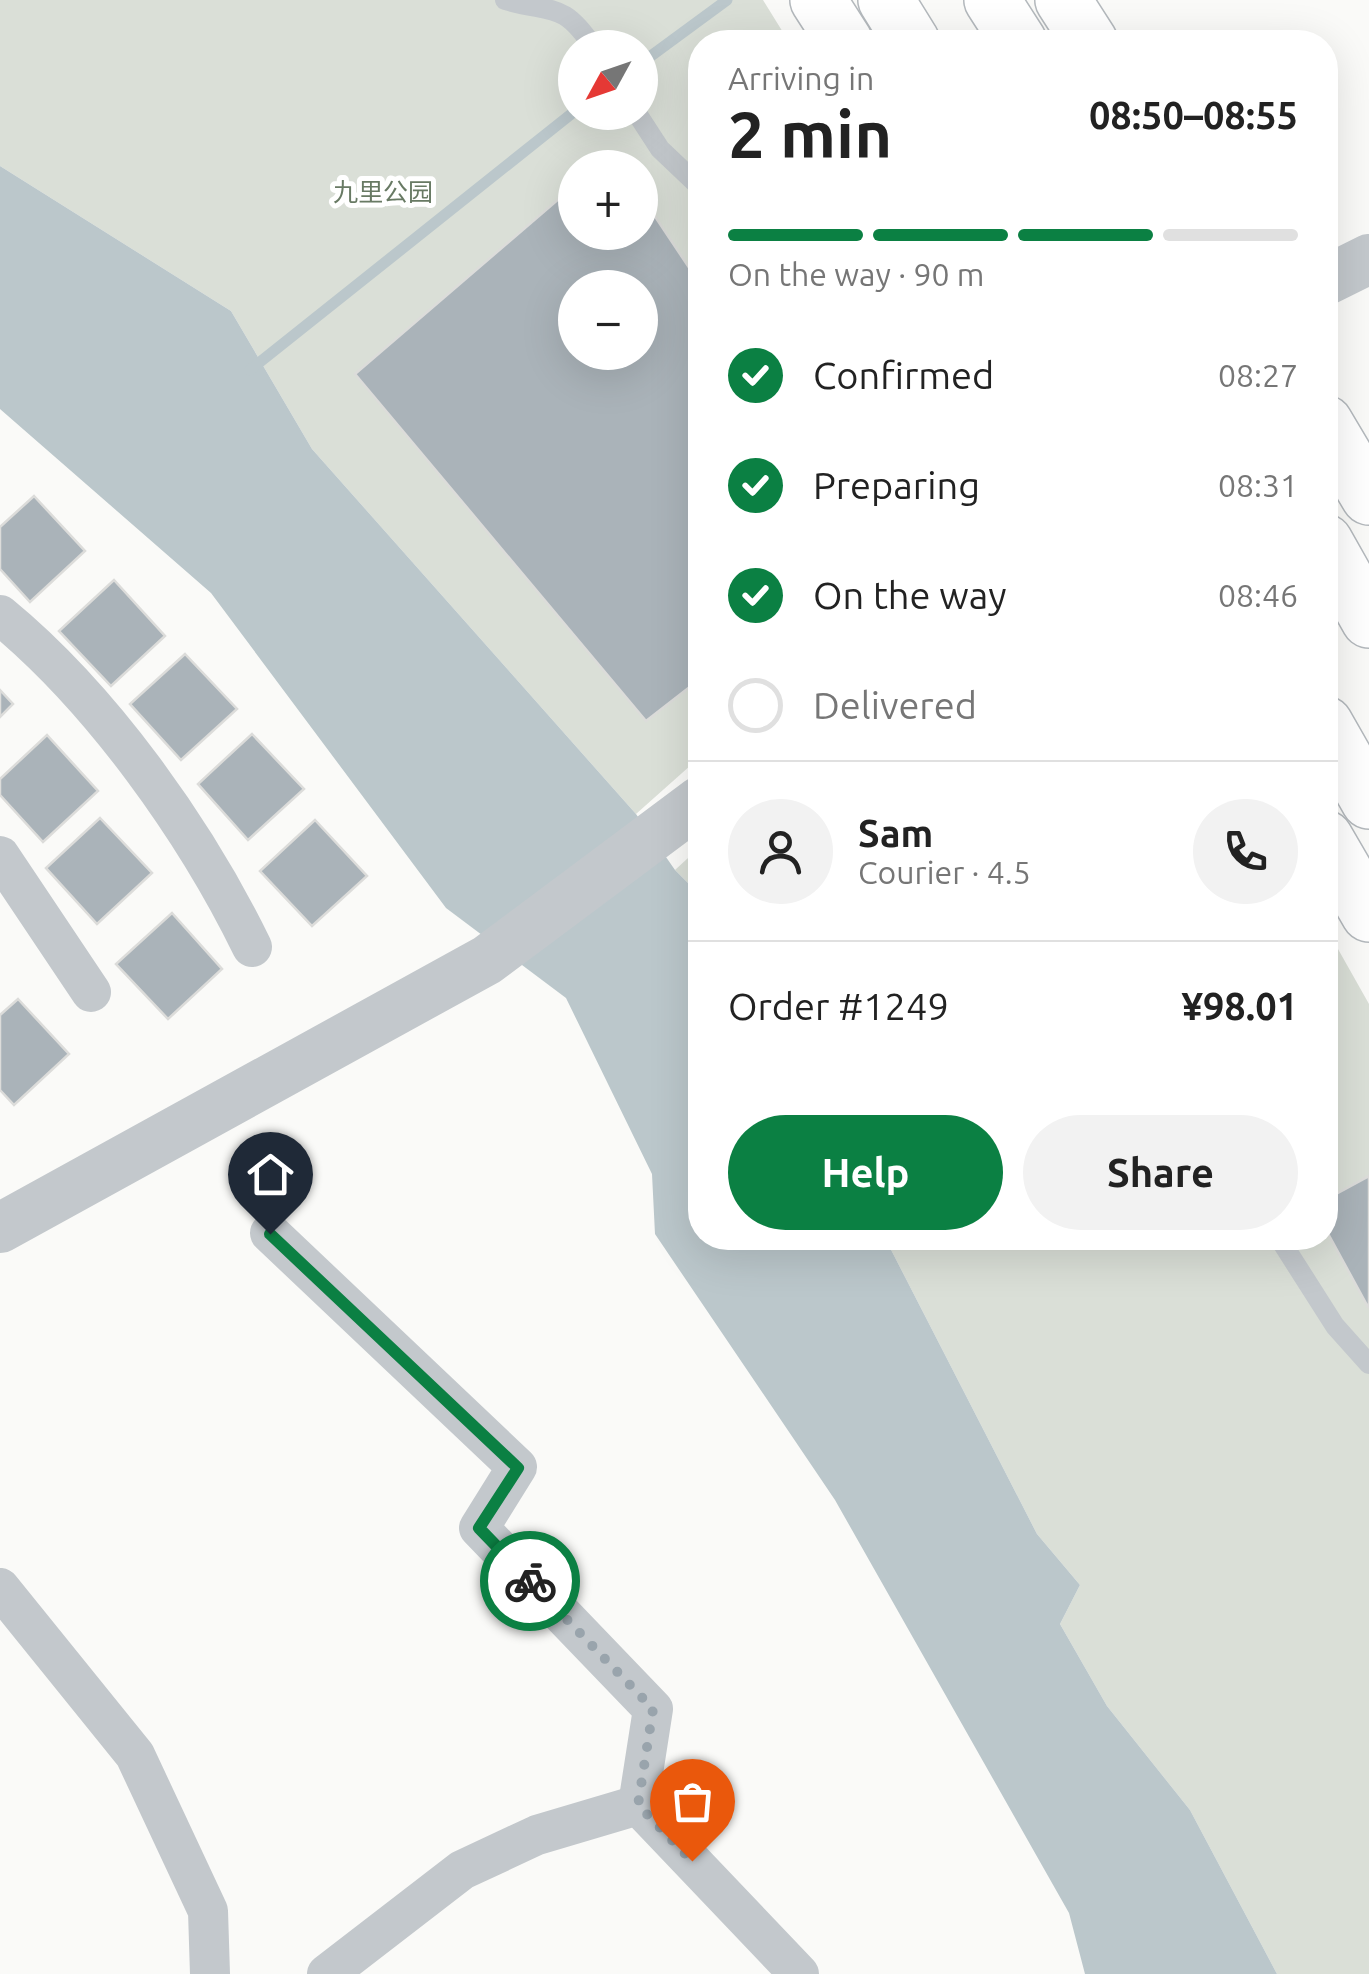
<!DOCTYPE html>
<meta charset="utf-8">
<style>
body{margin:0;font-family:Ubuntu,"Noto Sans SC",sans-serif;background:#f2f2f2;color:#222;height:100vh;display:flex;flex-direction:column;font-size:38px;white-space:nowrap}
*{box-sizing:border-box;margin:0}
p{font-size:32px;color:#767676}
.icon{flex:none;width:55px;height:55px;fill:none;stroke:currentColor;stroke-width:2;stroke-linecap:round;stroke-linejoin:round}
.map{position:relative;flex:1;overflow:hidden}
.details{position:absolute;left:688px;top:30px;width:650px;height:1220px;display:flex;flex-direction:column;background:#fff;border-radius:40px;box-shadow:0 10px 40px #0002}
.details>*{flex:none}
.needle{width:65px;rotate:230deg}
.buttons{position:absolute;left:558px;top:30px;display:grid;gap:20px}
.buttons a{display:grid;place-items:center;width:100px;height:100px;border-radius:50%;background:#fff;box-shadow:0 10px 40px #0002;font-size:50px}
.pin{position:absolute;display:grid;place-items:center;width:85px;height:85px;color:#fff;margin:-102px -42px;border-radius:50% 50% 50% 0;rotate:-45deg;box-shadow:0 0 10px #0007}
.pin .icon{rotate:45deg}
.courier{position:absolute;display:grid;place-items:center;width:100px;height:100px;margin:-50px;border:8px solid #0b8043;border-radius:50%;background:#fff;color:#222;box-shadow:0 2px 12px #0007}
.summary em{font-style:normal;font-weight:600}
.summary div{display:flex;flex-direction:column-reverse}
.summary{display:flex;align-items:center;justify-content:space-between;height:170px;padding:0 40px}
h1{font-size:65px;font-weight:600;line-height:75px}
.bar{display:grid;grid-template-columns:repeat(4,1fr);gap:15px 10px;align-content:center;height:120px;padding:0 40px}
.bar i{height:12px;border-radius:8px;background:#e0e0e0}
.bar .current{background:#0b8043}
.bar p{grid-column:span 4}
.line{display:flex;align-items:center;gap:25px;padding:0 40px;border-top:2px solid #e0e0e0}
.line div{flex:1}
.round{display:grid;place-items:center;flex:none;width:105px;height:105px;border-radius:52px;background:#f2f2f2}
ol{padding:0 40px;list-style:none}
li{display:flex;align-items:center;gap:30px;height:110px}
li p{margin-inline-start:auto}
li .icon{padding:10px;border-radius:50%;background:#0b8043;color:#fff;stroke-width:4}
li:last-child{color:#767676}
li i{width:55px;height:55px;border:5px solid #e0e0e0;border-radius:50%}
.cta{display:flex;gap:20px;margin-top:auto;padding:20px 40px}
.cta a{flex:1;height:115px;border-radius:60px;background:#0b8043;color:#fff;font-size:40px;font-weight:600;line-height:115px;text-align:center}
.cta a+a{background:#f2f2f2;color:#222}
.map>svg:first-child{display:block}
</style>
<div class="map">
<svg width="1369" height="1974" viewBox="0 0 1369 1974">
<rect width="100%" height="100%" fill="#fafaf8"/>
<g fill="#dadfd7" fill-rule="evenodd">
<path d="M0,0h763l26,42h-89v715l-64,57 -324,-365 -81,-138 -231,-145zM575,48h65v64h-65zM575,168h65v64h-65zM575,288h65v64h-65z"/>
<path d="M700,847v48l-25,-25z"/>
<path d="M1325,926l44,78v970h-92l-87,-164 -83,-104 -47,-82 20,-39 -43,-51 -152,-296h440z"/>
</g>
<path fill="#bbc7cb" d="M0,166l231,145 81,138 324,365 39,56 25,25v343h185l152,296 43,51 -20,39 47,82 83,104 87,164h-192l-16,-61 -234,-413 -180,-266 -3,-60 -86,-176 -120,-90 -235,-315 -211,-184z"/>
<g fill="none" stroke-linecap="round" stroke-linejoin="round">
<g stroke="#bbc7cb" stroke-width="11">
<path d="M640,64l87,-64"/>
<path d="M250,370l325,-259"/>
</g>
</g>
<g fill="#aab3b9" stroke="#dcdcda" stroke-width="2.5" fill-rule="evenodd">
<path d="M613,153l9,15h-26z"/>
<path d="M575,185v47h65v-38l60,90v395l-54,42 -291,-347zM575,288h65v64h-65z"/>
<path d="M34,496l51,55 -55,51 -30,-33v-42z"/>
<path d="M114,580l51,56 -54,50 -52,-55z"/>
<path d="M185,654l52,55 -56,51 -51,-56z"/>
<path d="M0,690l13,14 -13,13z"/>
<path d="M252,734l52,55 -56,51 -50,-56z"/>
<path d="M47,735l51,56 -55,51 -43,-47v-16z"/>
<path d="M100,818l52,55 -55,51 -51,-56z"/>
<path d="M315,820l52,56 -55,50 -52,-55z"/>
<path d="M172,913l50,56 -54,50 -52,-55z"/>
<path d="M18,999l51,55 -55,51 -14,-15v-75z"/>
<path d="M1369,1176v130l-1,1 -43,-79v-28z"/>
</g>
<g fill="none" stroke-linecap="round" stroke-linejoin="round">
<defs>
<g id="trunk">
<path d="M818,0l27,42"/>
<path d="M886,0l26,42"/>
<path d="M992,0l27,42"/>
<path d="M1063,0l27,42"/>
<path d="M1325,423l44,74"/>
<path d="M1325,542l44,78"/>
<path d="M1325,724l44,77"/>
<path d="M1325,838l44,76"/>
</g>
</defs>
<use href="#trunk" stroke="#b4b9bd" stroke-width="58"/>
<g stroke="#c3c8cc" stroke-width="20">
<path d="M505,0c47,14 57,0 89,48"/>
<path d="M636,112l24,37 40,38"/>
<path d="M1279,1238l56,88 34,38"/>
</g>
<g stroke="#c3c8cc" stroke-width="40">
<path d="M0,615c101,83 195,215 252,332"/>
<path d="M0,856l91,136"/>
<path d="M270,1233l247,234 -38,61 174,181 -15,96"/>
<path d="M0,1588l135,167 73,156 2,63"/>
<path d="M327,1974l135,-104 75,-35 101,-30 161,169"/>
</g>
<g stroke="#c3c8cc" stroke-width="50">
<path d="M1325,281l44,-22"/>
<path d="M0,1228l487,-268 213,-159"/>
</g>
<use href="#trunk" stroke="#fff" stroke-width="55"/>
</g>
<g fill="none" stroke-linecap="round" stroke-linejoin="round">
<path stroke="#99a4ac" stroke-width="10" stroke-dasharray="0 18" d="M530,1581l123,128 -15,96 54,56"/>
<path stroke="#0b8043" stroke-width="12" d="M270,1234l248,234 -39,60 51,53"/>
</g>
<g text-anchor="middle" stroke-width="10" stroke-linejoin="round" paint-order="stroke">
<g font-size="25" fill="#687a64" stroke="#fff">
<text x="383" y="201">九里公园</text>
</g>
</g>
</svg>
<div class="buttons">
<a><svg class="needle" viewBox="-14 -14 28 28"><path d="M0-13l5 13h-10z" fill="#e53935"/><path d="M0 13l5-13h-10z" fill="#767676"/></svg></a>
<a>+</a>
<a>−</a>
</div>
<div class="pin" style="left:692px;top:1861px;background:#ea580c"><svg class="icon" aria-label="bag" viewBox="0 0 24 24"><path d="M5 8h14l-1 12H6zM9 8a3 3 0 0 1 6 0"/></svg></div>
<div class="pin" style="left:270px;top:1234px;background:#1f2937"><svg class="icon" aria-label="home" viewBox="0 0 24 24"><path d="M3 11l9-7 9 7M6 9v11h12V9"/></svg></div>
<div class="courier" style="left:530px;top:1581px"><svg class="icon" aria-label="bike" viewBox="0 0 24 24"><circle cx="6" cy="16" r="4"/><circle cx="18" cy="16" r="4"/><path d="M6 16l4-8h5l3 8M10 8l3 8H6M13 5h3"/></svg></div>
<section class="details">
<div class="summary"><div><h1>2 min</h1><p>Arriving in</p></div><em>08:50–08:55</em></div>
<div class="bar"><i class="current"></i><i class="current"></i><i class="current"></i><i></i><p>On the way · 90 m</p></div>
<ol>
<li><svg class="icon" aria-label="check" viewBox="0 0 24 24"><path d="M5 12l5 5 9-10"/></svg>Confirmed<p>08:27</p></li>
<li><svg class="icon" aria-label="check" viewBox="0 0 24 24"><path d="M5 12l5 5 9-10"/></svg>Preparing<p>08:31</p></li>
<li><svg class="icon" aria-label="check" viewBox="0 0 24 24"><path d="M5 12l5 5 9-10"/></svg>On the way<p>08:46</p></li>
<li><i></i>Delivered</li>
</ol>
<div class="line" style="height:180px"><a class="round"><svg class="icon" aria-label="person" viewBox="0 0 24 24"><circle cx="12" cy="8" r="4"/><path d="M4 21q1-7 8-7t8 7"/></svg></a><div><b>Sam</b><p>Courier · 4.5</p></div><a class="round"><svg class="icon" aria-label="phone" viewBox="0 0 24 24"><path d="M5 4h4l2 5-3 2q2 4 5 5l2-3 5 2v4C11 20 4 13 5 4z"/></svg></a></div>
<div class="line" style="height:130px"><div>Order #1249</div><b>¥98.01</b></div>
<div class="cta"><a>Help</a><a>Share</a></div>
</section>
</div>
